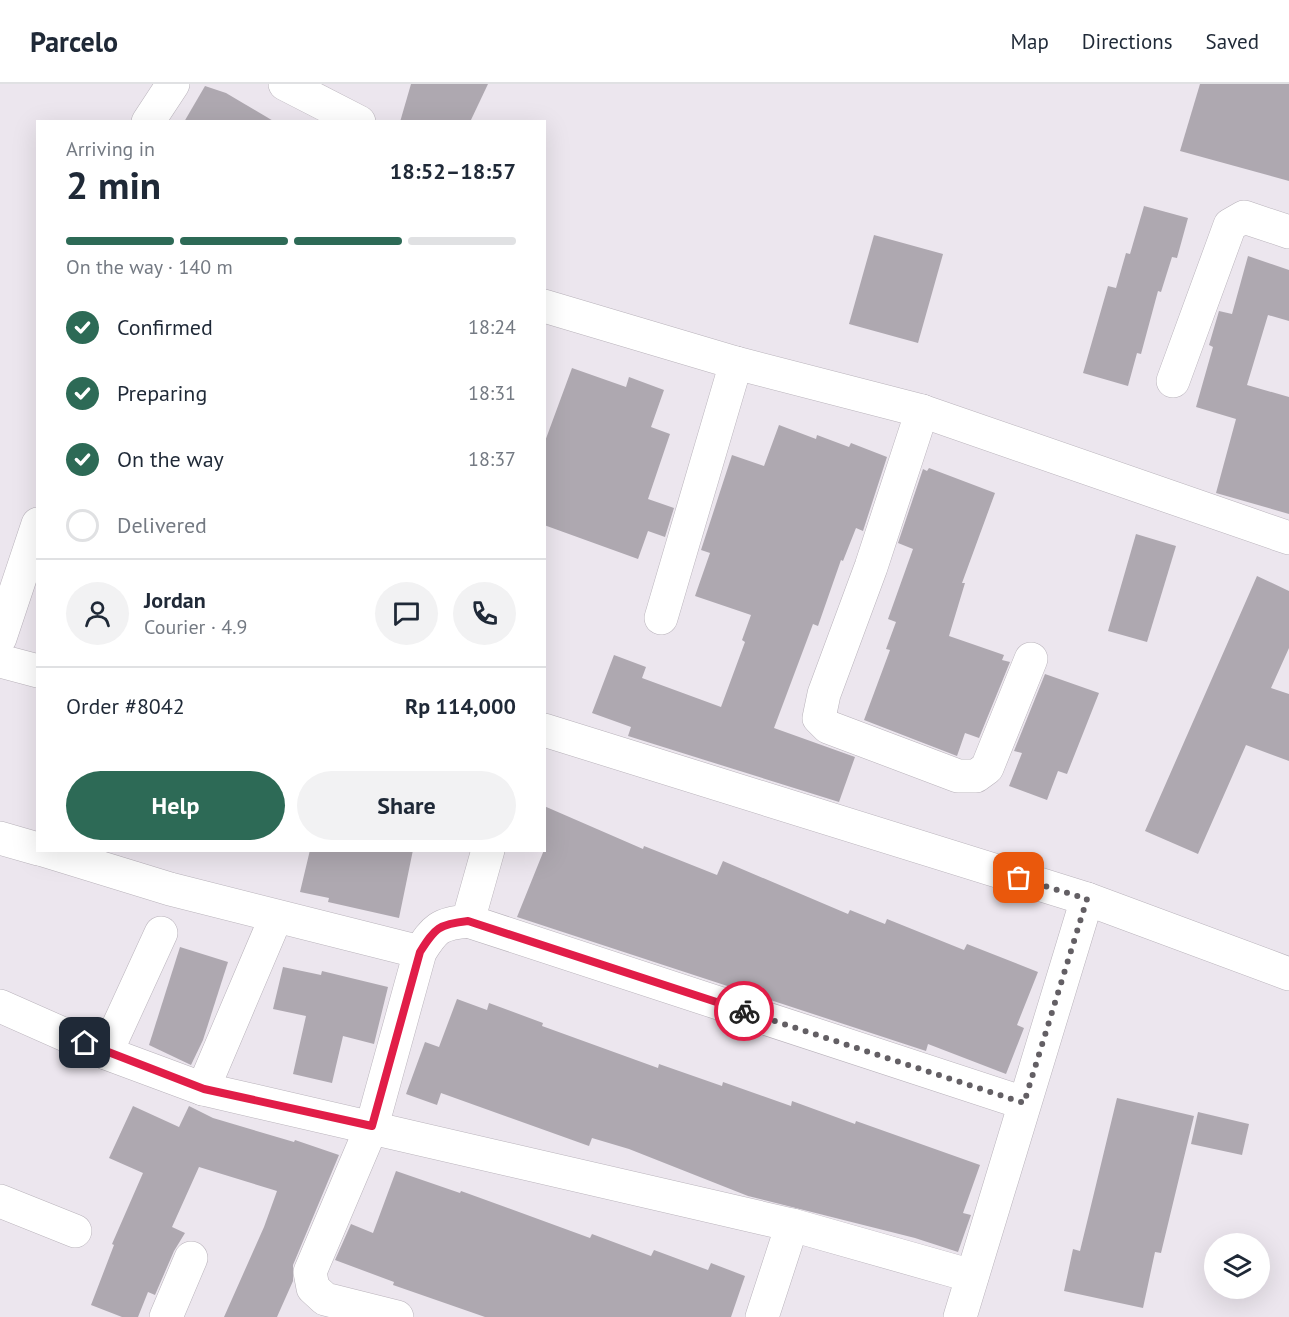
<!DOCTYPE html>
<meta charset="utf-8">
<style>
body{margin:0;font-family:"PT Sans",sans-serif;background:#f2f2f3;color:#1f2937;height:100vh;display:flex;flex-direction:column;font-size:22px;white-space:nowrap}
*{box-sizing:border-box;margin:0}
p{font-size:20px;color:#747a83}
.icon{flex:none;width:33px;height:33px;fill:none;stroke:currentColor;stroke-width:2;stroke-linecap:round;stroke-linejoin:round}
.map{position:relative;flex:1;overflow:hidden}
.panel{position:absolute;left:36px;top:36px;width:510px;height:732px;display:flex;flex-direction:column;background:#fff;border-radius:0px;box-shadow:0 6px 24px #0002}
.panel>*{flex:none}
.controls{position:absolute;left:1204px;top:1149px;display:grid;gap:12px}
.controls a{display:grid;place-items:center;width:66px;height:66px;border-radius:50%;background:#fff;box-shadow:0 6px 24px #0002;font-size:30px}
.pin{position:absolute;display:grid;place-items:center;width:51px;height:51px;color:#fff;margin:-26px;border-radius:12px;box-shadow:0 3px 9px #0006}
.courier{position:absolute;display:grid;place-items:center;width:60px;height:60px;margin:-30px;border:4px solid #e11d48;border-radius:50%;background:#fff;color:#222;box-shadow:0 2px 8px #0007}
.headline em{font-style:normal;font-weight:700}
.headline div{display:flex;flex-direction:column-reverse}
.headline{display:flex;align-items:center;justify-content:space-between;height:102px;padding:0 30px}
h1{font-size:39px;font-weight:700;line-height:45px}
.bar{display:grid;grid-template-columns:repeat(4,1fr);gap:9px 6px;align-content:center;height:72px;padding:0 30px}
.bar i{height:8px;border-radius:4px;background:#e0e1e3}
.bar .on{background:#2d6a56}
.bar p{grid-column:span 4}
.line{display:flex;align-items:center;gap:15px;padding:0 30px;border-top:2px solid #e0e1e3}
.line div{flex:1}
.round{display:grid;place-items:center;flex:none;width:63px;height:63px;border-radius:32px;background:#f2f2f3}
ol{padding:0 30px;list-style:none}
li{display:flex;align-items:center;gap:18px;height:66px}
li p{margin-inline-start:auto}
li .icon{padding:6px;border-radius:50%;background:#2d6a56;color:#fff;stroke-width:4}
li:last-child{color:#747a83}
li i{width:33px;height:33px;border:3px solid #e0e1e3;border-radius:50%}
.cta{display:flex;gap:12px;margin-top:auto;padding:12px 30px}
.cta a{flex:1;height:69px;border-radius:36px;background:#2d6a56;color:#fff;font-size:24px;font-weight:700;line-height:69px;text-align:center}
.cta a+a{background:#f2f2f3;color:#1f2937}
header{display:flex;align-items:center;gap:36px;box-sizing:border-box;height:84px;padding:0 30px;background:#fff;border-bottom:2px solid #e0e1e3}
header strong{font-size:28px}
nav{display:flex;gap:33px;margin-inline-start:auto;font-size:21px}
.map>svg:first-child{display:block}
</style>
<header>
<strong>Parcelo</strong>
<nav><a>Map</a><a>Directions</a><a>Saved</a></nav>
</header>
<div class="map">
<svg width="1289" height="1233" viewBox="0 0 1289 1233">
<rect width="100%" height="100%" fill="#ece6ee"/>
<g fill="#aea8b0">
<path d="M411,0h77l-18,38h-70z"/>
<path d="M1200,0h89v97l-109,-30z"/>
<path d="M205,2l21,7 49,29h-91z"/>
<path d="M1144,122l44,12 -11,40 -5,-1 -11,35 -3,-1 -17,63 -4,-1 -9,33 -45,-13 25,-87 8,2 10,-35 4,1z"/>
<path d="M874,151l69,19 -25,89 -69,-19z"/>
<path d="M1248,172l41,14v51l-21,-6 -21,70 42,12v117l-73,-21 20,-74 -40,-12 17,-60 -4,-2 10,-34 13,3z"/>
<path d="M572,284l54,19 3,-10 35,13 -13,37 19,7 -22,65 26,9 -9,29 -17,-6 -10,28 -94,-34v-81z"/>
<path d="M779,341l37,14 1,-4 32,12 2,-4 36,14 -24,74 -7,-3 -13,33 -2,-1 -23,66 -5,-2 -39,104 81,29 -16,45 -211,-66 3,-9 -39,-14 22,-58 32,12 -4,11 79,29 24,-65 -3,-2 9,-25 -56,-19 15,-43 -9,-3 31,-95 32,11z"/>
<path d="M929,384l66,25 -33,90h3l-16,53 55,19 -2,5 8,2 -31,76 -14,-5 -8,23 -93,-36 26,-70 -4,-1 10,-27 -8,-3 25,-70 -15,-6 25,-74 4,2z"/>
<path d="M1136,450l40,12 -29,96 -39,-11z"/>
<path d="M1257,492l32,15v57l-18,40 18,6v67l-43,-16 -48,109 -53,-23z"/>
<path d="M1045,590l54,19 -32,81 -9,-3 -11,29 -38,-14 13,-33 -8,-2z"/>
<path d="M544,722l99,43 1,-3 73,29 6,-14 125,53 2,-4 35,14 2,-5 77,31 3,-6 71,28 -21,53 7,3 -18,46 -78,-30 -2,7 -409,-134 27,-67z"/>
<path d="M310,766h103l-14,68 -71,-16 1,-4 -29,-6z"/>
<path d="M180,863l48,15 -25,78 -12,25 -42,-20z"/>
<path d="M283,883l38,8 1,-4 66,16 -14,57 -31,-8 -11,47 -39,-9 13,-58 -33,-7z"/>
<path d="M457,915l30,11 2,-7 54,20 -1,3 116,42 1,-4 63,22 1,-4 68,24 1,-5 63,23 1,-3 124,44 -17,48 8,2 -13,37 -43,-14 -167,-42 -119,-47 -37,-11 -3,8 -148,-53 -4,12 -31,-11 19,-52 14,5z"/>
<path d="M1117,1014l77,18 -33,137 -6,-1 -12,56 -79,-17 9,-42 7,2z"/>
<path d="M133,1022l46,21 10,-21 24,12 81,24 1,-2 44,15 -46,110v16l-16,36h-53l40,-90 13,-36 -78,-24 -27,60 13,6 -11,18 -19,44 -7,-3 -10,25h-16l-31,-12 23,-60 -2,-1 31,-71 -34,-15z"/>
<path d="M1198,1028l51,12 -7,31 -51,-11z"/>
<path d="M396,1087l64,22 1,-2 129,47 2,-4 59,22 3,-6 54,20 3,-7 34,13 -14,41h-246l-92,-32 1,-3 -59,-22 16,-36 22,9z"/>
</g>
<g fill="none" stroke-linecap="round" stroke-linejoin="round">
<defs>
<g id="minor">
<path d="M285,0l74,38"/>
<path d="M148,38l25,-38"/>
<path d="M544,222l192,57 186,48 367,127"/>
<path d="M1173,297l57,-156 14,-8 45,15"/>
<path d="M922,327l-51,156 -47,127 -5,24 9,9 130,49h18l11,-8 44,-109"/>
<path d="M661,534l75,-255"/>
<path d="M0,554l38,-114"/>
<path d="M0,577l38,10"/>
<path d="M544,646l543,169 202,75"/>
<path d="M0,754l38,11"/>
<path d="M43,766l127,39 250,63"/>
<path d="M468,837l556,182"/>
<path d="M0,922l106,47 97,36 589,136 180,51"/>
<path d="M106,969l55,-120"/>
<path d="M203,1005l73,-172"/>
<path d="M0,1117l75,30"/>
<path d="M166,1233l25,-59"/>
<path d="M397,1233l-72,-18 -12,-11 -3,-16 62,-146 48,-174c15,-24 19,-28 48,-31l20,-71"/>
<path d="M762,1233l30,-92"/>
<path d="M960,1233l127,-418"/>
</g>
</defs>
<use href="#minor" stroke="#b9b3bb" stroke-width="34"/>
<use href="#minor" stroke="#fff" stroke-width="33"/>
</g>
<g fill="none" stroke-linecap="round" stroke-linejoin="round">
<path stroke="#635f64" stroke-width="6" stroke-dasharray="0 10.8" d="M744,927l280,92 63,-204 -68,-21"/>
<path stroke="#e11d48" stroke-width="8" d="M85,959l119,46 168,37 48,-174c15,-24 19,-28 48,-31l276,90"/>
</g>
</svg>
<div class="controls">
<a><svg class="icon" aria-label="layers" viewBox="0 0 24 24"><path d="M12 4l9 5-9 5-9-5zM3 14l9 5 9-5"/></svg></a>
</div>
<div class="pin" style="left:1019px;top:794px;background:#ea580c"><svg class="icon" aria-label="bag" viewBox="0 0 24 24"><path d="M5 8h14l-1 12H6zM9 8a3 3 0 0 1 6 0"/></svg></div>
<div class="pin" style="left:85px;top:959px;background:#1f2937"><svg class="icon" aria-label="home" viewBox="0 0 24 24"><path d="M3 11l9-7 9 7M6 9v11h12V9"/></svg></div>
<div class="courier" style="left:744px;top:927px"><svg class="icon" aria-label="bike" viewBox="0 0 24 24"><circle cx="6" cy="16" r="4"/><circle cx="18" cy="16" r="4"/><path d="M6 16l4-8h5l3 8M10 8l3 8H6M13 5h3"/></svg></div>
<section class="panel">
<div class="headline"><div><h1>2 min</h1><p>Arriving in</p></div><em>18:52–18:57</em></div>
<div class="bar"><i class="on"></i><i class="on"></i><i class="on"></i><i></i><p>On the way · 140 m</p></div>
<ol>
<li><svg class="icon" aria-label="check" viewBox="0 0 24 24"><path d="M5 12l5 5 9-10"/></svg>Confirmed<p>18:24</p></li>
<li><svg class="icon" aria-label="check" viewBox="0 0 24 24"><path d="M5 12l5 5 9-10"/></svg>Preparing<p>18:31</p></li>
<li><svg class="icon" aria-label="check" viewBox="0 0 24 24"><path d="M5 12l5 5 9-10"/></svg>On the way<p>18:37</p></li>
<li><i></i>Delivered</li>
</ol>
<div class="line" style="height:108px"><a class="round"><svg class="icon" aria-label="person" viewBox="0 0 24 24"><circle cx="12" cy="8" r="4"/><path d="M4 21q1-7 8-7t8 7"/></svg></a><div><b>Jordan</b><p>Courier · 4.9</p></div><a class="round"><svg class="icon" aria-label="chat" viewBox="0 0 24 24"><path d="M4 5h16v11H9l-5 4z"/></svg></a><a class="round"><svg class="icon" aria-label="phone" viewBox="0 0 24 24"><path d="M5 4h4l2 5-3 2q2 4 5 5l2-3 5 2v4C11 20 4 13 5 4z"/></svg></a></div>
<div class="line" style="height:78px"><div>Order #8042</div><b>Rp 114,000</b></div>
<div class="cta"><a>Help</a><a>Share</a></div>
</section>
</div>
